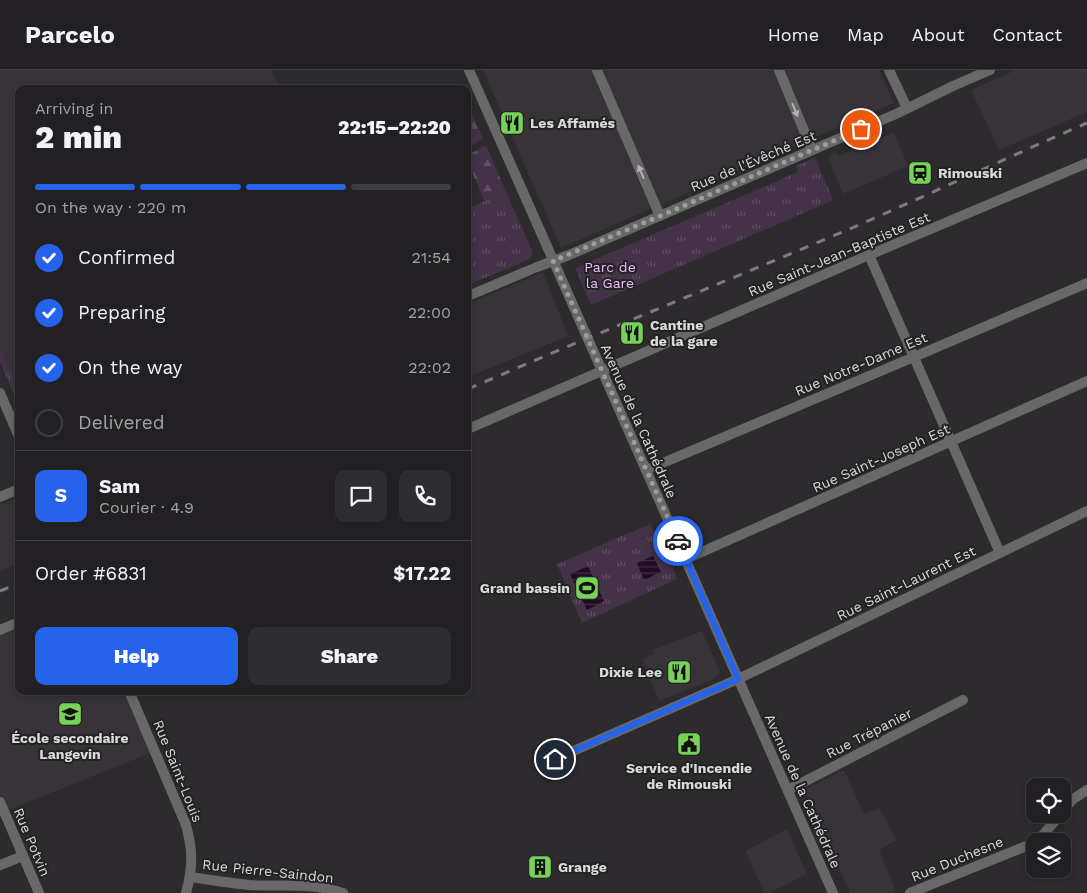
<!DOCTYPE html>
<meta charset="utf-8">
<style>
body{margin:0;font-family:"Work Sans",sans-serif;background:#2e2d2f;color:#f1f3f6;height:100vh;display:flex;flex-direction:column;font-size:19px;white-space:nowrap}
*{box-sizing:border-box;margin:0}
p{font-size:16px;color:#a2a3a5}
.icon{flex:none;width:28px;height:28px;fill:none;stroke:currentColor;stroke-width:2;stroke-linecap:round;stroke-linejoin:round}
.map{position:relative;flex:1;overflow:hidden}
.drawer{position:absolute;left:15px;top:15px;width:456px;height:610px;display:flex;flex-direction:column;background:#222022;border-radius:10px;box-shadow:0 2px 8px #0003,0 0 0 1px #3f3e40}
.drawer>*{flex:none}
.controls{position:absolute;left:1026px;top:708px;display:grid;gap:10px}
.controls a{display:grid;place-items:center;width:45px;height:45px;border-radius:10px;background:#222022;box-shadow:0 2px 8px #0003,0 0 0 1px #3f3e40;font-size:25px}
.pin{position:absolute;display:grid;place-items:center;width:42px;height:42px;color:#fff;margin:-21px;border:2px solid #fff;border-radius:50%;box-shadow:0 1px 5px #0007}
.courier{position:absolute;display:grid;place-items:center;width:50px;height:50px;margin:-25px;border:4px solid #2563eb;border-radius:50%;background:#fff;color:#222;box-shadow:0 1px 6px #0007}
.summary em{font-style:normal;font-weight:800}
.summary div{display:flex;flex-direction:column-reverse}
.summary{display:flex;align-items:center;justify-content:space-between;height:85px;padding:0 20px}
h1{font-size:32px;font-weight:800;line-height:38px}
.bar{display:grid;grid-template-columns:repeat(4,1fr);gap:8px 5px;align-content:center;height:60px;padding:0 20px}
.bar i{height:6px;border-radius:4px;background:#3f3e40}
.bar .current{background:#2563eb}
.bar p{grid-column:span 4}
.line{display:flex;align-items:center;gap:12px;padding:0 20px;border-top:1px solid #3f3e40}
.line div{flex:1}
.round{display:grid;place-items:center;flex:none;width:52px;height:52px;border-radius:10px;background:#2e2d2f}
ol{padding:0 20px;list-style:none}
li{display:flex;align-items:center;gap:15px;height:55px}
li p{margin-inline-start:auto}
li .icon{padding:5px;border-radius:50%;background:#2563eb;color:#fff;stroke-width:4}
li:last-child{color:#a2a3a5}
li i{width:28px;height:28px;border:2px solid #3f3e40;border-radius:50%}
.primary-button{display:flex;gap:10px;margin-top:auto;padding:10px 20px}
.primary-button a{flex:1;height:58px;border-radius:10px;background:#2563eb;color:#fff;font-size:20px;font-weight:800;line-height:58px;text-align:center}
.primary-button a+a{background:#2e2d2f;color:#f1f3f6}
header{display:flex;align-items:center;gap:30px;box-sizing:border-box;height:70px;padding:0 25px;background:#222022;border-bottom:1px solid #3f3e40}
header strong{font-size:24px}
nav{display:flex;gap:28px;margin-inline-start:auto;font-size:18px}
.map>svg:first-child{display:block}
</style>
<header>
<strong>Parcelo</strong>
<nav><a>Home</a><a>Map</a><a>About</a><a>Contact</a></nav>
</header>
<div class="map">
<svg width="1087" height="823" viewBox="0 0 1087 823">
<defs>
<pattern id="grass-tufts" width="24" height="20" patternUnits="userSpaceOnUse" patternTransform="scale(1.25)"><rect width="24" height="20" fill="#433248"/><path d="M3 7l-1-3M5 7V3M7 7l1-3M15 17l-1-3M17 17v-4M19 17l1-3" fill="none" stroke="#5e4f62"/></pattern>
<pattern id="forest-firs" width="22" height="20" patternUnits="userSpaceOnUse" patternTransform="scale(1.25)"><rect width="22" height="20" fill="#433248"/><path d="M5 1l3.5 6h-7zM16 11l3.5 6h-7z" fill="#5e4f62"/></pattern>
<pattern id="water-rules" width="6" height="5" patternUnits="userSpaceOnUse" patternTransform="scale(1.25)"><rect width="6" height="5" fill="#1f0d25"/><path d="M0 2.5h6" fill="none" stroke="#3f3044"/></pattern>
</defs>
<rect width="100%" height="100%" fill="#2d2b2d"/>
<g fill="#383239">
<path d="M0,0h272l8,19h-261v317l-19,-44z"/>
<path d="M483,0h396l15,33 -333,145z"/>
<path d="M1016,0h71v42l-88,38 -28,-60z"/>
<path d="M894,62l14,34 -65,28 -15,-37v-1l8,-4 2,4z"/>
<path d="M543,202l25,64 -100,41v-73z"/>
<path d="M19,427v66l-19,8v-66z"/>
<path d="M19,552v69h110l26,60 -151,61 -4,-10v-172z"/>
<path d="M702,561l18,41 -5,5v2l-56,22 -17,-42 12,-5 -2,-4z"/>
<path d="M844,700l20,44 15,-6 18,32 -18,10 16,40 -6,3h-39l-46,-103z"/>
<path d="M787,759l20,45 -38,19h-4l-20,-42z"/>
</g>
<g fill="url(#grass-tufts)">
<path d="M814,88l2,2 16,37 1,2 -2,2 -240,104 -16,-37 223,-96 -2,-6z"/>
<path d="M506,122l26,58 1,4 -3,5 -60,25 -2,-7v-69z"/>
<path d="M0,278l19,44v14l-19,-44z"/>
<path d="M650,454l19,35 8,20 -95,44 -25,-59z"/>
</g>
<g fill="url(#forest-firs)">
<path d="M471,42l12,26 -15,10v-34z"/>
<path d="M486,75l20,47 -22,9 -16,-39v-7z"/>
</g>
<g fill="url(#water-rules)">
<path d="M653,486l8,16 -17,8 -7,-17z"/>
<path d="M588,496l16,35 -17,9 -17,-36z"/>
</g>
<g fill="none" stroke-linecap="round" stroke-linejoin="round">
<g stroke="#686869" stroke-width="10">
<path d="M597,0l63,146"/>
<path d="M779,0l33,80"/>
<path d="M889,0l18,38"/>
<path d="M869,185l131,298"/>
<path d="M646,400l268,-113 173,-74"/>
<path d="M686,489l401,-178"/>
<path d="M555,689l183,-80 349,-168"/>
<path d="M788,720l175,-90"/>
<path d="M0,732l39,91"/>
<path d="M1062,742l11,-13 14,-9"/>
<path d="M0,795l23,-9"/>
<path d="M191,807c19,3 39,6 58,8 31,2 64,-3 94,8"/>
<path d="M910,823l119,-48 12,-8 20,-23"/>
</g>
<g stroke="#686869" stroke-width="10">
<path d="M469,0l364,823"/>
<path d="M468,226l69,-29 32,-12 327,-141 57,-28 37,-16"/>
<path d="M0,323l19,44"/>
<path d="M468,359l401,-174 218,-92"/>
<path d="M0,427l19,-8"/>
<path d="M0,560l19,-8"/>
<path d="M129,621l57,134c7,26 7,42 0,68"/>
</g>
<g stroke="#7e7c7e" stroke-width="3" stroke-dasharray="9 9" stroke-linecap="butt">
<path d="M468,319c125,-54 251,-105 377,-158 81,-35 161,-73 242,-108"/>
<path d="M0,521l19,-8"/>
</g>
</g>
<defs><path id="oneway-solid" d="M-6-.8H1V-3.2L6.5 0L1 3.2V.8H-6Z" transform="scale(1.25)"/></defs>
<g fill="#b3b2b3">
<use href="#oneway-solid" transform="translate(795 40) rotate(68)"/>
<use href="#oneway-solid" transform="translate(641 102) rotate(-113)"/>
</g>
<g fill="none" stroke-linecap="round" stroke-linejoin="round">
<path stroke="#9e9d9e" stroke-width="5" stroke-dasharray="0 9" d="M678,471l-125,-280 107,-45 201,-87"/>
<path stroke="#2563eb" stroke-width="6" d="M555,689l183,-80 -60,-138"/>
</g>
<defs>
<symbol id="restaurant-square" viewBox="-11 -11 22 22"><rect x="-9" y="-9" width="18" height="18" rx="4" fill="#78d158" stroke="#232224"/><path d="M-5-6h1v4h1v-4h1v4h1v-4h1v5L-1.5 .5V6h-2V.5L-5-1ZM5-6V6H3V1.5H1.5Q1.5-4 5-6Z" fill="#111"/></symbol>
<symbol id="station-square" viewBox="-11 -11 22 22"><rect x="-9" y="-9" width="18" height="18" rx="4" fill="#78d158" stroke="#232224"/><path d="M-3-6H3Q5-6 5-4V2Q5 4 3 4L4.5 6H3L1.5 4h-3L-3 6H-4.5L-3 4Q-5 4-5 2V-4Q-5-6-3-6ZM-3.5-4v3h7v-3ZM-3.5 1v1.5H-2V1ZM2 1v1.5H3.5V1Z" fill="#111"/></symbol>
<symbol id="stadium-square" viewBox="-11 -11 22 22"><rect x="-9" y="-9" width="18" height="18" rx="4" fill="#78d158" stroke="#232224"/><path d="M0-5a6.5 5 0 1 0 0 10a6.5 5 0 1 0 0-10ZM-3.5-1.8h7v3.6h-7Z" fill="#111"/></symbol>
<symbol id="school-square" viewBox="-11 -11 22 22"><rect x="-9" y="-9" width="18" height="18" rx="4" fill="#78d158" stroke="#232224"/><path d="M0-5L7-2L0 1L-7-2ZM-4 1L0 2.5L4 1V4Q0 6-4 4Z" fill="#111"/></symbol>
<symbol id="civic-square" viewBox="-11 -11 22 22"><rect x="-9" y="-9" width="18" height="18" rx="4" fill="#78d158" stroke="#232224"/><path d="M-.6-6.5H3V-4.5H.6V-3L4-1V1h2V6H-6V1h2V-1L-.6-3ZM-1.2 2.5V6h2.4V2.5Z" fill="#111"/></symbol>
<symbol id="building-square" viewBox="-11 -11 22 22"><rect x="-9" y="-9" width="18" height="18" rx="4" fill="#78d158" stroke="#232224"/><path d="M-4-6H4V6H1V3H-1V6H-4ZM-2.5-4.3h1.7v1.8h-1.7ZM.8-4.3h1.7v1.8H.8ZM-2.5-1h1.7V.8h-1.7ZM.8-1h1.7V.8H.8Z" fill="#111"/></symbol>
</defs>
<g fill-rule="evenodd">
<use href="#restaurant-square" x="498" y="39" width="28" height="28"/>
<use href="#station-square" x="906" y="89" width="28" height="28"/>
<use href="#restaurant-square" x="618" y="249" width="28" height="28"/>
<use href="#stadium-square" x="573" y="504" width="28" height="28"/>
<use href="#restaurant-square" x="665" y="588" width="28" height="28"/>
<use href="#school-square" x="56" y="630" width="28" height="28"/>
<use href="#civic-square" x="675" y="660" width="28" height="28"/>
<use href="#building-square" x="526" y="783" width="28" height="28"/>
</g>
<g text-anchor="middle" stroke-width="4" stroke-linejoin="round" paint-order="stroke">
<g font-size="14" font-weight="bold" fill="#dbdadb" stroke="#232224" text-anchor="start">
<text x="530" y="58">Les Affamés</text>
<text x="938" y="108">Rimouski</text>
<text x="650" y="260">Cantine<tspan x="650" dy="16">de la gare</tspan></text>
<text x="570" y="523" text-anchor="end">Grand bassin</text>
<text x="662" y="607" text-anchor="end">Dixie Lee</text>
<text x="70" y="673" text-anchor="middle">École secondaire<tspan x="70" dy="16">Langevin</tspan></text>
<text x="689" y="703" text-anchor="middle">Service d'Incendie<tspan x="689" dy="16">de Rimouski</tspan></text>
<text x="558" y="802">Grange</text>
</g>
<g font-size="14" fill="#dbdadb" stroke="#232224">
<text transform="translate(753 91) rotate(-23)" y="5">Rue de l'Évêché Est</text>
<text transform="translate(839 184) rotate(-23)" y="5">Rue Saint-Jean-Baptiste Est</text>
<text transform="translate(861 294) rotate(-23)" y="5">Rue Notre-Dame Est</text>
<text transform="translate(639 351) rotate(66)" y="5">Avenue de la Cathédrale</text>
<text transform="translate(881 388) rotate(-24)" y="5">Rue Saint-Joseph Est</text>
<text transform="translate(906 513) rotate(-26)" y="5">Rue Saint-Laurent Est</text>
<text transform="translate(869 663) rotate(-27)" y="5">Rue Trépanier</text>
<text transform="translate(178 701) rotate(68)" y="5">Rue Saint-Louis</text>
<text transform="translate(803 721) rotate(66)" y="5">Avenue de la Cathédrale</text>
<text transform="translate(32 772) rotate(67)" y="5">Rue Potvin</text>
<text transform="translate(957 789) rotate(-22)" y="5">Rue Duchesne</text>
<text transform="translate(268 801) rotate(6)" y="5">Rue Pierre-Saindon</text>
</g>
<g font-size="14" fill="#e8c1f4" stroke="#232224">
<text x="610" y="202">Parc de<tspan x="610" dy="16">la Gare</tspan></text>
</g>
</g>
</svg>
<div class="controls">
<a><svg class="icon" aria-label="locate" viewBox="0 0 24 24"><circle cx="12" cy="12" r="6"/><path d="M12 2v4M12 18v4M2 12h4M18 12h4"/></svg></a>
<a><svg class="icon" aria-label="layers" viewBox="0 0 24 24"><path d="M12 4l9 5-9 5-9-5zM3 14l9 5 9-5"/></svg></a>
</div>
<div class="pin" style="left:861px;top:59px;background:#ea580c"><svg class="icon" aria-label="bag" viewBox="0 0 24 24"><path d="M5 8h14l-1 12H6zM9 8a3 3 0 0 1 6 0"/></svg></div>
<div class="pin" style="left:555px;top:689px;background:#1f2937"><svg class="icon" aria-label="home" viewBox="0 0 24 24"><path d="M3 11l9-7 9 7M6 9v11h12V9"/></svg></div>
<div class="courier" style="left:678px;top:471px"><svg class="icon" aria-label="car" viewBox="0 0 24 24"><path d="M5 17H2v-5l4-1 3-4h7l3 4 3 1v5h-3M9 17h6M6 11h13"/><circle cx="7" cy="17" r="2"/><circle cx="17" cy="17" r="2"/></svg></div>
<section class="drawer">
<div class="summary"><div><h1>2 min</h1><p>Arriving in</p></div><em>22:15–22:20</em></div>
<div class="bar"><i class="current"></i><i class="current"></i><i class="current"></i><i></i><p>On the way · 220 m</p></div>
<ol>
<li><svg class="icon" aria-label="check" viewBox="0 0 24 24"><path d="M5 12l5 5 9-10"/></svg>Confirmed<p>21:54</p></li>
<li><svg class="icon" aria-label="check" viewBox="0 0 24 24"><path d="M5 12l5 5 9-10"/></svg>Preparing<p>22:00</p></li>
<li><svg class="icon" aria-label="check" viewBox="0 0 24 24"><path d="M5 12l5 5 9-10"/></svg>On the way<p>22:02</p></li>
<li><i></i>Delivered</li>
</ol>
<div class="line" style="height:90px"><b class="round" style="background:#2563eb;color:#fff">S</b><div><b>Sam</b><p>Courier · 4.9</p></div><a class="round"><svg class="icon" aria-label="chat" viewBox="0 0 24 24"><path d="M4 5h16v11H9l-5 4z"/></svg></a><a class="round"><svg class="icon" aria-label="phone" viewBox="0 0 24 24"><path d="M5 4h4l2 5-3 2q2 4 5 5l2-3 5 2v4C11 20 4 13 5 4z"/></svg></a></div>
<div class="line" style="height:65px"><div>Order #6831</div><b>$17.22</b></div>
<div class="primary-button"><a>Help</a><a>Share</a></div>
</section>
</div>
